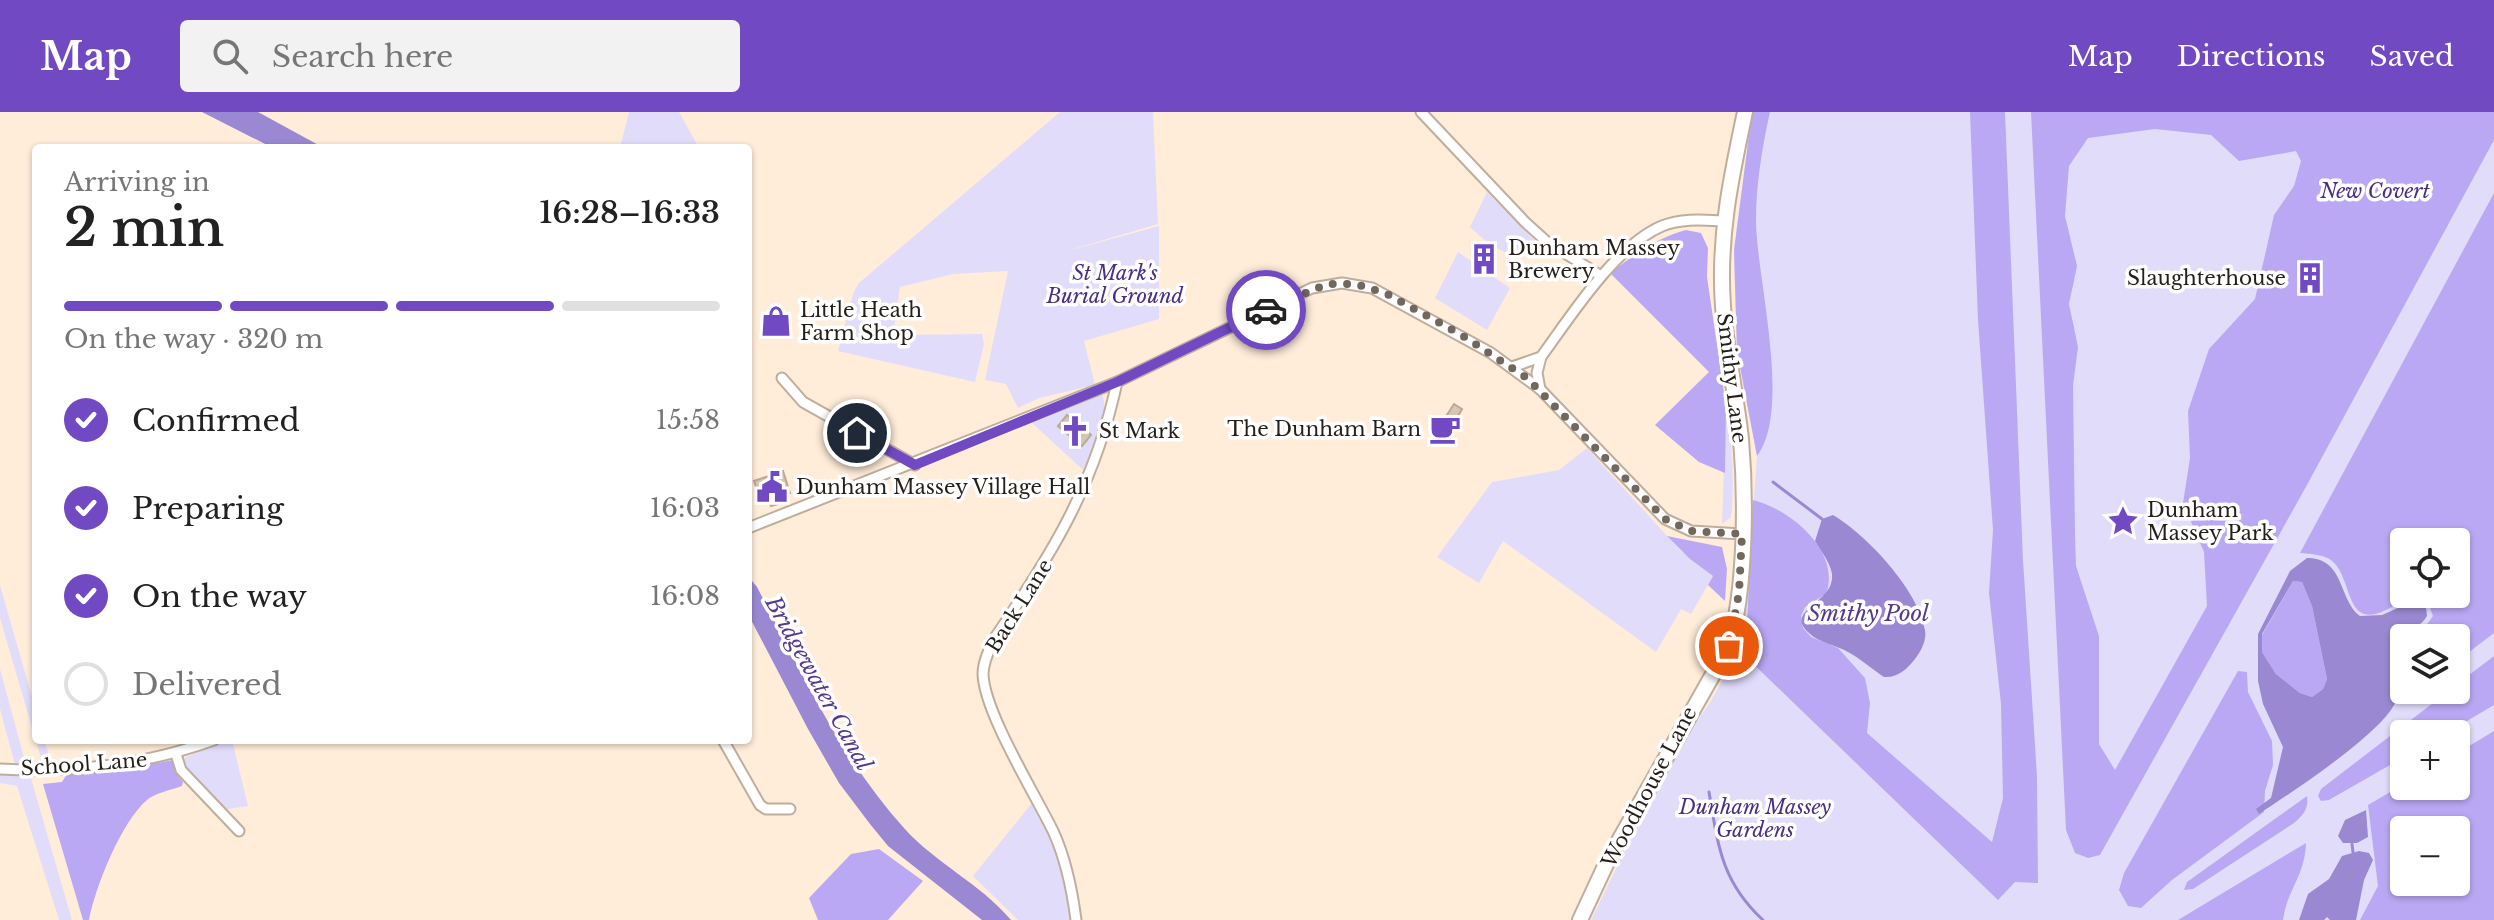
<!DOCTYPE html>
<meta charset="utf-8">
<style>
body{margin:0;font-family:"Libre Baskerville",serif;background:#f2f2f2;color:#222;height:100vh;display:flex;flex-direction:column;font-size:30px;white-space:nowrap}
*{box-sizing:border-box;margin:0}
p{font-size:26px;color:#767676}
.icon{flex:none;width:44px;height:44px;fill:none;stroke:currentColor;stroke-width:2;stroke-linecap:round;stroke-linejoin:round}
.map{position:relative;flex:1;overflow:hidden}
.details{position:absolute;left:32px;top:32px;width:720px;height:600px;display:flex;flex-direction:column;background:#fff;border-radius:8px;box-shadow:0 2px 6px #0004}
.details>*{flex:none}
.buttons{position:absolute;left:2390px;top:416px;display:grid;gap:16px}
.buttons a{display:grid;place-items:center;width:80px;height:80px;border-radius:8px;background:#fff;box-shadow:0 2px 6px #0004;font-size:40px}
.pin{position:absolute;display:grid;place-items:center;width:68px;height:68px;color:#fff;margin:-34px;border:4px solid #fff;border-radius:50%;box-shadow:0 2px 8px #0007}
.courier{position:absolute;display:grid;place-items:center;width:80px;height:80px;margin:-40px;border:6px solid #714ac3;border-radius:50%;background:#fff;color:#222;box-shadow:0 2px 10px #0007}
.summary em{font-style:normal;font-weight:600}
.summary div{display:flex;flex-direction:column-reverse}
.summary{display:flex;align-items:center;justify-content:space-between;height:136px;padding:0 32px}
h1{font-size:52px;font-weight:600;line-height:60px}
.bar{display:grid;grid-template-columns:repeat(4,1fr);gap:12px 8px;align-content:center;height:96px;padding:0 32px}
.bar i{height:10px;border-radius:6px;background:#e0e0e0}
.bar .current{background:#714ac3}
.bar p{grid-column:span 4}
ol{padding:0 32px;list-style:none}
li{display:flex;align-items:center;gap:24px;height:88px}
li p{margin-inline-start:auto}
li .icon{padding:8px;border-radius:50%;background:#714ac3;color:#fff;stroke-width:4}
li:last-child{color:#767676}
li i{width:44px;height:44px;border:4px solid #e0e0e0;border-radius:50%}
header{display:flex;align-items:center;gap:48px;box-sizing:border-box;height:112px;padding:0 40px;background:#714ac3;color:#fff}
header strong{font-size:38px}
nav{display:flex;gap:44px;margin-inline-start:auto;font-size:28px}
.search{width:560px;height:72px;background:#f2f2f2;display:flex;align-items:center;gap:20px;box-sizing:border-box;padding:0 28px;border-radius:8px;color:#767676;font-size:30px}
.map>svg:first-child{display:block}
</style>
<header>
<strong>Map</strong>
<div class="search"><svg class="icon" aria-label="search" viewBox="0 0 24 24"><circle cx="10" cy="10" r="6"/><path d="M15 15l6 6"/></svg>Search here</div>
<nav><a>Map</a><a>Directions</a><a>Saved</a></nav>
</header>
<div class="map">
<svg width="2494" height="808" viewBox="0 0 2494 808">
<rect width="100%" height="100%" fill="#ffedda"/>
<g fill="#e2dcfb" fill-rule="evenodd">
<path d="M629,0h50l20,36h-79z"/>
<path d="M1060,0h93l5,112 -98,29 99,-27v93l-75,22 11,44 -56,13 -21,10 -12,-24 -21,-4 23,-109 -55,3 -53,13 -7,48 89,-1 2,10 -9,38 -137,-31 16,-60 5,-8z"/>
<path d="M1752,0h742v808h-903l76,-156 42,-60 34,-60 14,-188 -20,-105 -3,-101zM2404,430h52v52h-52zM2404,526h52v52h-52zM2404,622h52v52h-52zM2404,718h52v52h-52z"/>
<path d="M1487,80l50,51 -2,7c-27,12 -46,-5 -65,-23z"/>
<path d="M1458,140l52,36 -23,42 -52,-32z"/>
<path d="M1102,282c9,24 -9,54 -19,76l-54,-50z"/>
<path d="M1726,294c6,37 9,74 5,111l-9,7z"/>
<path d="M1587,336l92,101 34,27 -22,38 -10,-5 -25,43 -153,-111 -24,42 -42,-26 55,-75 67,-12z"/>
<path d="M0,473l36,126v29h8l8,25h-9l-43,-147z"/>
<path d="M0,557l26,96h-11l-15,-56z"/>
<path d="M225,628h7l16,66 -21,3 -40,-39 -3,-12z"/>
<path d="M0,661l30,2 42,145h-13l-42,-134 -17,-3z"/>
<path d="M1032,691l25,49 14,68h-53l-45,-44z"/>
</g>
<g fill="#baa8f4" fill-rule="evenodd">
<path d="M1752,0h18c-8,36 -14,73 -14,109 1,60 36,188 1,235l-20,-105 -3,-101z"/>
<path d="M1970,0h35l18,448 14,216 1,107 -23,-1 -17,18 -256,-247 4,-9 7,-144c37,9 89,52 73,94l-21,13 -4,9 2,12 8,9 27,11 27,30 5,25 -3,30 125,109 11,-44 -2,-94 -12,-111 4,-63 -15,-210z"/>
<path d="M2031,0h463v28l-187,345 -207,370 -12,3 -13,-5 -9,-23zM2155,17l56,6 28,26 57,-10 5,10 -7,25 -20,29 -19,84 -46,50 -21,62 2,47 -7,45 21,49 3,54 -92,164 -16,-26v-108l-23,-70 -1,-32 -2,-148 5,-39 -9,-43 8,-38 -12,-50 4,-50 19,-28z"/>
<path d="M2494,81v440l-38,29v-24h-39l16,-22 -8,-22h31v-52h-52v36l-9,-1 2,19 -2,9c-53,33 -40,-27 -64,-45 -9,-6 -21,-6 -31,-7z"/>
<path d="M1686,118l15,3 7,15 -1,29 19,129 -1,67 -26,-11 -44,-37 54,-53 -99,-99c25,-19 46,-35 76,-43z"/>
<path d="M1667,424l55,11 5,22 -2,32 -17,-16 5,-9 -23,-17z"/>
<path d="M2293,469l9,1 10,24 15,73 -4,10 -11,8 -12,-4 -24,-19 -14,-22v-17z"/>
<path d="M2494,544v49l-49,29h-41v23l-75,43 -8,1 -3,-5 3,-7 129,-99h6v-5z"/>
<path d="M2238,559l9,1 1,20 24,49 1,24 -8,26 -1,21 -92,68 -31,28 -13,-2 -9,-16 5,-17z"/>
<path d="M2494,619v189h-134l18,-34 -10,-81 36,-21 52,2v-32zM2404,718h52v52h-52z"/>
<path d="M173,648l2,12 8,10 -1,4c-11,4 -27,7 -35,14 -26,22 -52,88 -58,120h-6l-40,-136 19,-2 5,-8 43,-2z"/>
<path d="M2307,684c2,13 -4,19 -13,27l-101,66 -9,1 3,-8z"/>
<path d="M2306,731c-1,33 -19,47 -23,77h-105z"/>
<path d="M879,737l44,32 -35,39h-70l-9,-22 42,-44z"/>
</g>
<g fill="#9a89d2" fill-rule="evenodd">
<path d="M202,0h56l66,36h-51z"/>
<path d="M1833,403c35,21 85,75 92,115 2,10 -4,21 -10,29 -8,10 -17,19 -31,18 -12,-8 -23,-18 -36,-25 -12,-7 -29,-9 -39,-19 -26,-24 26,-29 23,-59 -2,-12 -11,-23 -17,-33l7,-22z"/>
<path d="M2307,446c38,0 31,41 53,58l22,-1 18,-8 -1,-26h5v13h10l12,13 1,9c-6,11 -18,12 -23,22 0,25 2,51 -13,72 -24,33 -96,80 -132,104l-3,-5 15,-11 12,-51 -20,-43 -5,-23v-47l32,-63zM2293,469l9,1 10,24 15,73 -4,10 -11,8 -12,-4 -24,-19 -14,-22v-18z"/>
<path d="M748,464l9,11c43,83 83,170 147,241 31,35 77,56 107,92h-29l-94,-74 -18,-22 -31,-41 -31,-54 -60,-115z"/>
<path d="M2366,698l2,27 -11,6h-14l-5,-7 7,-16z"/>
<path d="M2359,739l10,2 4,7 -9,20 -8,40h-26l-3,-3 -3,3h-25l9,-26 21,-15 13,-23z"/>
</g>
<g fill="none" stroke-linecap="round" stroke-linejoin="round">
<g stroke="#9a89d2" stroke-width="3">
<path d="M1773,370l49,37"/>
<path d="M1709,680c9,53 12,89 54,128"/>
<path d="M2352,732l1,8"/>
</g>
</g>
<g fill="#d8c6b4" stroke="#baa997" stroke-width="2">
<path d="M1454,292l8,5 -20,35 -10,-6z"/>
<path d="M1067,303l24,20 -9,11 -24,-20z"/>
<path d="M783,359l7,22 -11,3 2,7 -10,3 -3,-8 -8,2 -6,-19z"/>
</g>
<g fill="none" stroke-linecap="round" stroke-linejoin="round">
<defs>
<g id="street">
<path d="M1421,0l104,110 21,19 55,35"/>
<path d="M1512,255l29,-10"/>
<path d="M782,266l21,24 112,63"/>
<path d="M1540,277l-3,-16 4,-16c30,-41 74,-111 121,-131 20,-8 41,-6 61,-5"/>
<path d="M748,416l369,-146 195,-94 30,-5 30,5 119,65 49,36 125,130 26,12 51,3"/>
<path d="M723,628l37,65 6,4h24"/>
<path d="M176,642l5,16 58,61"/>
<path d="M0,657c73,4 145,-4 214,-29"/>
<path d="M1076,808c-4,-31 -10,-61 -23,-89 -18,-37 -69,-119 -70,-157 0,-12 6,-24 11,-35 58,-85 101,-154 123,-257"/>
</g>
<path id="secondary" d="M1580,808l27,-58 122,-216c17,-56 17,-149 12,-207 -5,-45 -15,-89 -18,-133 -5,-68 8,-129 22,-194"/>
</defs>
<use href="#street" stroke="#bfae9c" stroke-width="13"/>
<use href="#secondary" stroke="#bfae9c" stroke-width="18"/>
<use href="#street" stroke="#fff" stroke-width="9"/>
<use href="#secondary" stroke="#fff" stroke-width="14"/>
</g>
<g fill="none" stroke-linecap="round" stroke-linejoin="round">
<path stroke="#72675d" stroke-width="8" stroke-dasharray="0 14.4" d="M1266,198l61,-26h29l31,10 73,40 67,44 138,141 26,12 51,3 -3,59 -10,53"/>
<path stroke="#714ac3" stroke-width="10" d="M857,321l58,32 202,-83 149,-72"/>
</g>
<defs>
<symbol id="building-bare" viewBox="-9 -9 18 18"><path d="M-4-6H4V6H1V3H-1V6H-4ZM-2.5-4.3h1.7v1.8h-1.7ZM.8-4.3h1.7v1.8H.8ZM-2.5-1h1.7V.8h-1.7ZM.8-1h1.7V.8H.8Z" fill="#714ac3" stroke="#fff" stroke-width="2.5" paint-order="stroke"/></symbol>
<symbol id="shop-bare" viewBox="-9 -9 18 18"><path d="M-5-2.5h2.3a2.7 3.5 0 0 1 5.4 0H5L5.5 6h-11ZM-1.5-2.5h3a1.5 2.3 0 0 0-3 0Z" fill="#714ac3" stroke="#fff" stroke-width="2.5" paint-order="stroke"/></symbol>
<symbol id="cafe-bare" viewBox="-9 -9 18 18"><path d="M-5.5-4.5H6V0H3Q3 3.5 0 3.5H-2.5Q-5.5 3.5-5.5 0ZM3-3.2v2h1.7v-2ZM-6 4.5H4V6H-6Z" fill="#714ac3" stroke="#fff" stroke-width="2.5" paint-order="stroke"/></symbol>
<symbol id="church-bare" viewBox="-9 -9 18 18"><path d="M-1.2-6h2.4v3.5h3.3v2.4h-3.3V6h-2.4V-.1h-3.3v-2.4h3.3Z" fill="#714ac3" stroke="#fff" stroke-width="2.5" paint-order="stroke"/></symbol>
<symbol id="civic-bare" viewBox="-9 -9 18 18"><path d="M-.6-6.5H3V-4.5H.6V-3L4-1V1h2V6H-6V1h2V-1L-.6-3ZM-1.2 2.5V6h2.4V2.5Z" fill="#714ac3" stroke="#fff" stroke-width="2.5" paint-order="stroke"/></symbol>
<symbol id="sight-bare" viewBox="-9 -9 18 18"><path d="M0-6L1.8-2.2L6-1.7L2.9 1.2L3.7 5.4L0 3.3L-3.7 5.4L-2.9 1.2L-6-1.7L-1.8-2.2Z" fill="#714ac3" stroke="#fff" stroke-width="2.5" paint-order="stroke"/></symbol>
</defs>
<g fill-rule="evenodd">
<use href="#building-bare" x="1462" y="125" width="44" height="44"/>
<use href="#building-bare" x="2288" y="144" width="44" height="44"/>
<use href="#shop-bare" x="754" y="187" width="44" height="44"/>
<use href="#cafe-bare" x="1423" y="295" width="44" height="44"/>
<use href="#church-bare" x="1053" y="297" width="44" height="44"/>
<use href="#civic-bare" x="750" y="353" width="44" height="44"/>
<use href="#sight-bare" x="2101" y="387" width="44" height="44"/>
</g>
<g text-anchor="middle" stroke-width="7" stroke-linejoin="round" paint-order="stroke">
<g font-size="20" font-style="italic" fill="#4a2e84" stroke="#fff">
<text x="2375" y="86">New Covert</text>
<text x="1115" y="168">St Mark's<tspan x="1115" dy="23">Burial Ground</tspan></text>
<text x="1755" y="702">Dunham Massey<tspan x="1755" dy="23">Gardens</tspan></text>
</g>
<g font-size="20" fill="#261f19" stroke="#fff" text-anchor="start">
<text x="1508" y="143">Dunham Massey<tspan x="1508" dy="23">Brewery</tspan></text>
<text x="2286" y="173" text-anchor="end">Slaughterhouse</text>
<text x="800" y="205">Little Heath<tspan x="800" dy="23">Farm Shop</tspan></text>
<text x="1421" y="324" text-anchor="end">The Dunham Barn</text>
<text x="1099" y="326">St Mark</text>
<text x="796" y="382">Dunham Massey Village Hall</text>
<text x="2147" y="405">Dunham<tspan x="2147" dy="23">Massey Park</tspan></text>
</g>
<g font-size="20" fill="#261f19" stroke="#fff">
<text transform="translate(1732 266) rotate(83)" y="7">Smithy Lane</text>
<text transform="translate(1019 494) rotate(-58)" y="7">Back Lane</text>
<text transform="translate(84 652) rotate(-4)" y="7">School Lane</text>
<text transform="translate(1649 675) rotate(-62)" y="7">Woodhouse Lane</text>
</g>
<g font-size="22" font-style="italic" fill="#54398f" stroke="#fff">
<text x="1868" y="509">Smithy Pool</text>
<text transform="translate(819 571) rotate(61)" y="8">Bridgewater Canal</text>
</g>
</g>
</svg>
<div class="buttons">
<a><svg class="icon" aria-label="locate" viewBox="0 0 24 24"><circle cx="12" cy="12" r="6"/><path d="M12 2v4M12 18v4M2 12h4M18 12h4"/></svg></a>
<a><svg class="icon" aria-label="layers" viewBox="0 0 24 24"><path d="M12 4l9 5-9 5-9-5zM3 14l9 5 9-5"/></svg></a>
<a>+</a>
<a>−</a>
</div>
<div class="pin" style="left:1729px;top:534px;background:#ea580c"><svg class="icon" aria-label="bag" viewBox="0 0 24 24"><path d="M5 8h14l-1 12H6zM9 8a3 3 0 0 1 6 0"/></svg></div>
<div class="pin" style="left:857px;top:321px;background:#1f2937"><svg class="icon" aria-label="home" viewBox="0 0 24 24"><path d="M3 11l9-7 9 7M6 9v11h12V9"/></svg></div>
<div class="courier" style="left:1266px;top:198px"><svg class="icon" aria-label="car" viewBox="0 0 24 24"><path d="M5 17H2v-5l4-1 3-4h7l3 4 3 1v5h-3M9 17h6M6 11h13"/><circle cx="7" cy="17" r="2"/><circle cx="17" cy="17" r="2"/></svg></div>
<section class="details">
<div class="summary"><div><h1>2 min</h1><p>Arriving in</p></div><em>16:28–16:33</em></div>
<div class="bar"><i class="current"></i><i class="current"></i><i class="current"></i><i></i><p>On the way · 320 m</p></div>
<ol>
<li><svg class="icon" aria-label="check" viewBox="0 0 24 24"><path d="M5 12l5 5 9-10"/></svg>Confirmed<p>15:58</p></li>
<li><svg class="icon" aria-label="check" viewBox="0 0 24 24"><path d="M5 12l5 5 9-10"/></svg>Preparing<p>16:03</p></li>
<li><svg class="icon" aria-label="check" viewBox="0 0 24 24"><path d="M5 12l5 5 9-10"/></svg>On the way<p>16:08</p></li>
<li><i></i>Delivered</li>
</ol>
</section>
</div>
